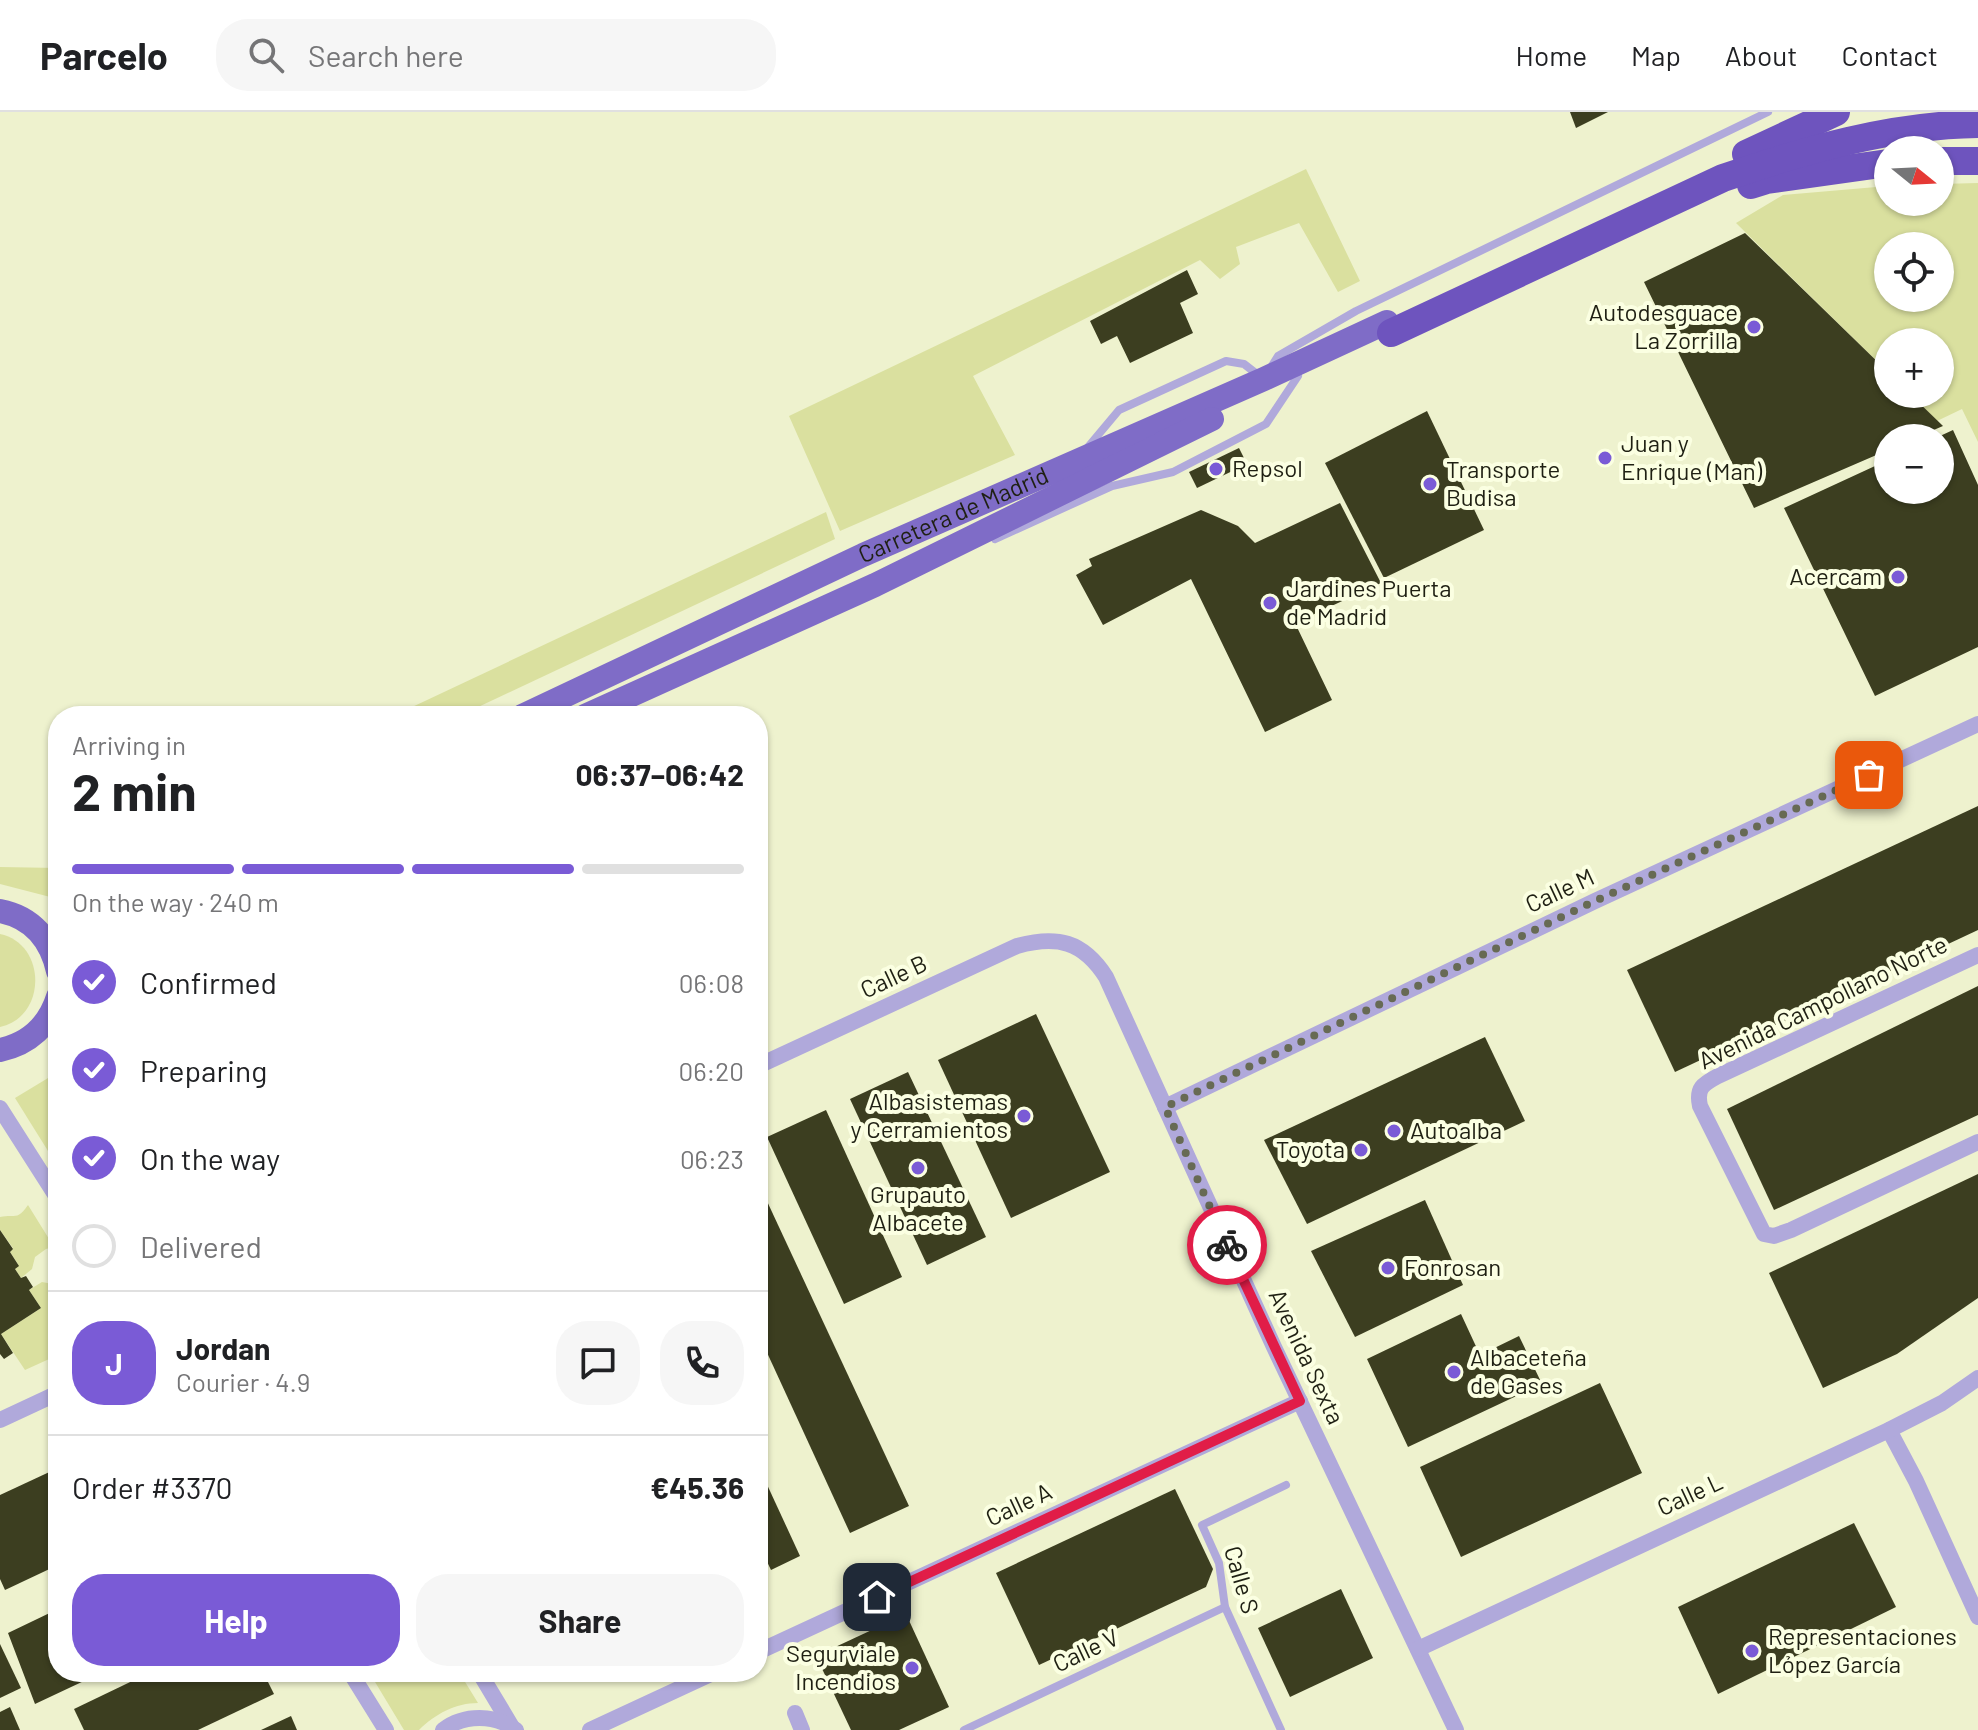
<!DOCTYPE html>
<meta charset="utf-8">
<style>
body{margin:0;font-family:Barlow,sans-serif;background:#f6f6f6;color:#202124;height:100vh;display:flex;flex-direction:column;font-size:30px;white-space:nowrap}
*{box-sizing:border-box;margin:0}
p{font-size:26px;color:#757577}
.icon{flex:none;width:44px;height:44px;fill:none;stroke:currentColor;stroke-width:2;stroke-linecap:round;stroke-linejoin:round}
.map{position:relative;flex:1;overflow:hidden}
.drawer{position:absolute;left:48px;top:594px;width:720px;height:976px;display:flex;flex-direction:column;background:#fff;border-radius:32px;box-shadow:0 2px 6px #0004}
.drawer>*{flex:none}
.needle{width:52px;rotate:108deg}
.fabs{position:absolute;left:1874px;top:24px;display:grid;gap:16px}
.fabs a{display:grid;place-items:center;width:80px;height:80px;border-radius:50%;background:#fff;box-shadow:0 2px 6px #0004;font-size:40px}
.pin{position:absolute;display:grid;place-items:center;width:68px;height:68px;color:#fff;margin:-34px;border-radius:16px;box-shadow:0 4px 12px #0006}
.courier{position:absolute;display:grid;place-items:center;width:80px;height:80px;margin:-40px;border:6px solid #e11d48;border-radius:50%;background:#fff;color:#222;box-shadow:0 2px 10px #0007}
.head em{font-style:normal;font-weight:700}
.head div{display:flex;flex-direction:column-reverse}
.head{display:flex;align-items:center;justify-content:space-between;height:136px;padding:0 24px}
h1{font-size:52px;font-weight:700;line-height:60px}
.bar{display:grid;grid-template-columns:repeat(4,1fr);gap:12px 8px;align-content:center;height:96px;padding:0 24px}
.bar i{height:10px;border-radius:6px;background:#e0e0e0}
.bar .selected{background:#7a5bd6}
.bar p{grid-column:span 4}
.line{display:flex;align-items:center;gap:20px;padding:0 24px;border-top:2px solid #e0e0e0}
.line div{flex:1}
.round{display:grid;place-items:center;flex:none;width:84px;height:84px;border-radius:32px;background:#f6f6f6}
ol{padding:0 24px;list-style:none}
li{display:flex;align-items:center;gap:24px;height:88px}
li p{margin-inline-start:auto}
li .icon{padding:8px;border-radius:50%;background:#7a5bd6;color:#fff;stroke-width:4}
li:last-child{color:#757577}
li i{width:44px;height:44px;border:4px solid #e0e0e0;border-radius:50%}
.button{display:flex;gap:16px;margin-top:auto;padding:16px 24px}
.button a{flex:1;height:92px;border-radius:32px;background:#7a5bd6;color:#fff;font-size:32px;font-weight:700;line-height:92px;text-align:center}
.button a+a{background:#f6f6f6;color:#202124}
header{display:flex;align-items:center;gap:48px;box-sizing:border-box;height:112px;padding:0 40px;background:#fff;border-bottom:2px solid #e0e0e0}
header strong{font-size:38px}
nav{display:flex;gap:44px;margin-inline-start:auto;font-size:28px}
.search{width:560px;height:72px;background:#f6f6f6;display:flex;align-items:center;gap:20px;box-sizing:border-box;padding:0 28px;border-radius:32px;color:#757577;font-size:30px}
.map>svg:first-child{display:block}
</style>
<header>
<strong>Parcelo</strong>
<div class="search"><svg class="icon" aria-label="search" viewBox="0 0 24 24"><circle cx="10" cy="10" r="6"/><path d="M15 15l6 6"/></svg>Search here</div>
<nav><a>Home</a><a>Map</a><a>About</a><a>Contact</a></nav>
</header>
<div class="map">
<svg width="1978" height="1618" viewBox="0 0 1978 1618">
<rect width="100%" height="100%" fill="#eef2ce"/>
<g fill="#dae09f" fill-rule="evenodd">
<path d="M1306,57l54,112 -22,11 -39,-69 -63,24 4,17 -20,15 -20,-19 -227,116 42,79 -175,76 -51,-115z"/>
<path d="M1978,71v259l-16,-33 -25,12 -27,-27h30v-52h-52v30l-152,-149 47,-28 105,-9v16h52v-18zM1888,134h52v52h-52z"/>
<path d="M826,400l9,27 -376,177h-66z"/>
<path d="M0,755l58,1v31l-58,-15z"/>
<path d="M0,822c47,10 47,83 0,93z"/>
<path d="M58,960v95l-43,-69z"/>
<path d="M28,1093l26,42 -8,2 -11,8 -3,12 -11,9 -6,-9 3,-5 -8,-12 3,-4 -13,-18v-13c15,-3 17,4 28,-12z"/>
<path d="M42,1170l16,3v70l-33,15 -24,-36 40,-26 -12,-18z"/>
<path d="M369,1560h90l19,31c-22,0 -43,11 -59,27h-15z"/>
</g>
<g fill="#3c3e20">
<path d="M1570,0h38l-32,16z"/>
<path d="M1745,121l143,139v22h22l33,32 -28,12h-27v12l-134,58 -110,-226z"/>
<path d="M1187,158l11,24 -18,9 13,30 -63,30 -13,-27 -16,8 -11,-23z"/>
<path d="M1427,299l57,119 -100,48 -59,-115z"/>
<path d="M1953,318l25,55v162l-103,49 -91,-188 104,-48v30h52v-54z"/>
<path d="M1239,336l8,16 -50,24 -8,-16z"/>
<path d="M1340,391l41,80 -86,40 37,77 -67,32 -74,-153 -88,46 -27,-50 16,-9 -3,-7 112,-49 37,16 17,17z"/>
<path d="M1978,694v124l-303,142 -48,-102z"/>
<path d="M1978,874v129l-204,95 -47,-101z"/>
<path d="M1036,902l74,158 -99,46 -73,-158z"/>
<path d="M1485,925l40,84 -218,103 -43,-84z"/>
<path d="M908,960l78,165 -59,28 -77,-166z"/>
<path d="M826,998l76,167 -58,27 -77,-167z"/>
<path d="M1978,1062v124l-81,56 -74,34 -54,-115z"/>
<path d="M758,1070l151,324 -59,27 -92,-200z"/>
<path d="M1425,1088l38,85 -108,52 -44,-86z"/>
<path d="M0,1118l13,19 -3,3 9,14 -4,3 6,9 5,-2 7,11 -4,3 12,18 -40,26 12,19 -9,6 -4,-5z"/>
<path d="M1461,1202l19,41 39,-19 23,48 -134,63 -41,-88z"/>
<path d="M1600,1271l42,90 -181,84 -41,-90z"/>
<path d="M758,1353l42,91 -29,14 -13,-27z"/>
<path d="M58,1356v97l-53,25 -5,-11v-84z"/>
<path d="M1175,1377l38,80 -7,18 -167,78 -43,-92z"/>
<path d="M1854,1411l42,84 -178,87 -40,-87z"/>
<path d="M1341,1477l32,69 -83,39 -32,-69z"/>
<path d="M58,1497v63h45l-68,32 -27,-71z"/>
<path d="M906,1502l43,93 -50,23h-48l-35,-74z"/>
<path d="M0,1532l21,44 -21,10z"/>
<path d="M151,1560h112l11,22 -76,36h-114l-10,-21z"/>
<path d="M10,1595l10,23h-20v-18z"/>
<path d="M291,1604l6,14h-36z"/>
</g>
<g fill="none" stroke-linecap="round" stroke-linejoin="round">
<g stroke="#b0a9db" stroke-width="8">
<path d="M1270,257l8,-13 78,-45 412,-199"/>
<path d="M1088,335l31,-37 107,-49 18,3 18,14"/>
<path d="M995,427l117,-53 61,-14 93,-48 32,-48"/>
<path d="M964,1618l261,-123"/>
<path d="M1281,1618l-56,-123 -6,-44 -17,-38 84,-40"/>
</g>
<g stroke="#b0a9db" stroke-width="16">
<path d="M1978,843l-260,121c-15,8 -22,12 -18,30l64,128 10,2 17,-6 187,-88"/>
<path d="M758,954l259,-120c40,-11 66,-5 89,31l168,370 182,383"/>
<path d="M1165,995l430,-206 383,-177"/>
<path d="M0,996l58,91"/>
<path d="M0,1308l58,-27"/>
<path d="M1889,1318l27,51 62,136"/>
<path d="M1418,1537l471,-219 53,-27 36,-25"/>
<path d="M758,1540l542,-251"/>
<path d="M350,1560l36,58"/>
<path d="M479,1560l33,55"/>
<path d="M795,1601l7,17"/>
<path d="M443,1618c21,-16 52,-16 73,0"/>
<path d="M590,1618l125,-58"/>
</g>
<g stroke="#7f6cc7" stroke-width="24">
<path id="s1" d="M522,604l341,-161 401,-176 123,-57"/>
<path d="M585,604l290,-131 337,-166"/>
<path d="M0,799c32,6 51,29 58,60"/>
<path d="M0,938c29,-6 49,-25 58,-53"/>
</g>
<g stroke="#6e54be" stroke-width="28">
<path d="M1746,42l90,-42"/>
<path d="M1940,49h38"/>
<path d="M1751,73l16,-5 121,-17"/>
<path d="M1391,221l332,-155c82,-28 168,-53 255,-54"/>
</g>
</g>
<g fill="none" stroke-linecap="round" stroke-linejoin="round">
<path stroke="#676a54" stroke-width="8" stroke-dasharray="0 14.4" d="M1227,1133l-62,-138 430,-206 274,-126"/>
<path stroke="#e11d48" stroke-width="10" d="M877,1485l423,-196 -73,-156"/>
</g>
<g fill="#7a5bd6" stroke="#fbffe2" stroke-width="3">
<circle cx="1754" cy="215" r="8"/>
<circle cx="1605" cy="346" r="8"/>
<circle cx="1216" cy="357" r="8"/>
<circle cx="1430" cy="372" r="8"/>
<circle cx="1898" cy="465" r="8"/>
<circle cx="1270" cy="491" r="8"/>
<circle cx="1024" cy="1004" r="8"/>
<circle cx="1394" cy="1019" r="8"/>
<circle cx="1361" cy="1038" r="8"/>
<circle cx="918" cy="1056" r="8"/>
<circle cx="1388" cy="1156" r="8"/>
<circle cx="1454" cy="1260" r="8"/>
<circle cx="1752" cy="1539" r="8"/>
<circle cx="912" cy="1556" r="8"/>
</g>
<g text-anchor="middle" stroke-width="8" stroke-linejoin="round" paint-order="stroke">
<g font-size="24" fill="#1f2013" stroke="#fbffe2" text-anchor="start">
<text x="1738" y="209" text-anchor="end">Autodesguace<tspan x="1738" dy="28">La Zorrilla</tspan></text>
<text x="1621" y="340">Juan y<tspan x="1621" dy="28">Enrique (Man)</tspan></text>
<text x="1232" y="365">Repsol</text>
<text x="1446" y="366">Transporte<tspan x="1446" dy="28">Budisa</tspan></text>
<text x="1882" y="473" text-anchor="end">Acercam</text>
<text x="1286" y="485">Jardines Puerta<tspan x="1286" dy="28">de Madrid</tspan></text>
<text x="1008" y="998" text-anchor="end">Albasistemas<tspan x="1008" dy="28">y Cerramientos</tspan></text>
<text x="1410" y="1027">Autoalba</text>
<text x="1345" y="1046" text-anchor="end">Toyota</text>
<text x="918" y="1091" text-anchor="middle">Grupauto<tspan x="918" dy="28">Albacete</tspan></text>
<text x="1404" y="1164">Fonrosan</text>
<text x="1470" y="1254">Albaceteña<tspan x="1470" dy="28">de Gases</tspan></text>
<text x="1768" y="1533">Representaciones<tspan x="1768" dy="28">López García</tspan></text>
<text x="896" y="1550" text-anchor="end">Segurviale<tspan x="896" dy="28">Incendios</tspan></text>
</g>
<g font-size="24" fill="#1f2013" stroke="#fbffe2">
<text dy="8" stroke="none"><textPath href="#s1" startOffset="476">Carretera de Madrid</textPath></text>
<text transform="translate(1560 779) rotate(-25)" y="8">Calle M</text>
<text transform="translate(894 865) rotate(-25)" y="8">Calle B</text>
<text transform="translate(1823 891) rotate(-26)" y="8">Avenida Campollano Norte</text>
<text transform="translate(1306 1245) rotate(65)" y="8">Avenida Sexta</text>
<text transform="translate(1690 1383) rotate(-25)" y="8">Calle L</text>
<text transform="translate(1019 1393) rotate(-25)" y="8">Calle A</text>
<text transform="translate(1241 1468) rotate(74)" y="8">Calle S</text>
<text transform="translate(1086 1539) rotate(-25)" y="8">Calle V</text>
</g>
</g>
</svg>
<div class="fabs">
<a><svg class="needle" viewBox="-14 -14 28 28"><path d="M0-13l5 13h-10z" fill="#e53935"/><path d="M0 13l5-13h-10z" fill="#757577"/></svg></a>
<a><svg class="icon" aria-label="locate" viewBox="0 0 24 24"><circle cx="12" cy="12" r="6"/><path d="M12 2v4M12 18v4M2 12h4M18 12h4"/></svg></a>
<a>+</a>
<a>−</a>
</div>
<div class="pin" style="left:1869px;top:663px;background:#ea580c"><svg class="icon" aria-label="bag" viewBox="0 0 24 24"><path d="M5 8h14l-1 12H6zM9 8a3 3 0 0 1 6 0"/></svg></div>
<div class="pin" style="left:877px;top:1485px;background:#1f2937"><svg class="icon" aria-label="home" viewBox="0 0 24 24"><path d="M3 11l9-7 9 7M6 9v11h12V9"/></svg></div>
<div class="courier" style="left:1227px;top:1133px"><svg class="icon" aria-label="bike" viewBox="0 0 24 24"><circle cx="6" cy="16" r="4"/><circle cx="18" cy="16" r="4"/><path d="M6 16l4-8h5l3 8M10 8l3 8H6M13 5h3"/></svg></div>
<section class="drawer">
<div class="head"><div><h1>2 min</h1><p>Arriving in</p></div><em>06:37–06:42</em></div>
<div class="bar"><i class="selected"></i><i class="selected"></i><i class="selected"></i><i></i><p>On the way · 240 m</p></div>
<ol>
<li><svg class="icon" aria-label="check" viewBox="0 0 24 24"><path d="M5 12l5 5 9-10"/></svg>Confirmed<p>06:08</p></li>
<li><svg class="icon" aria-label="check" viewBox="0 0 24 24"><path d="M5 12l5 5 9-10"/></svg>Preparing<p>06:20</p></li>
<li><svg class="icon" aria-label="check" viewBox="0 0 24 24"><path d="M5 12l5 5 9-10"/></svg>On the way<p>06:23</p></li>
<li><i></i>Delivered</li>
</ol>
<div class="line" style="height:144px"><b class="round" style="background:#7a5bd6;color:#fff">J</b><div><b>Jordan</b><p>Courier · 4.9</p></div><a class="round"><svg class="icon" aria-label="chat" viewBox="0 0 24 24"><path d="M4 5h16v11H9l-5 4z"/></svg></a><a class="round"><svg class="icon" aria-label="phone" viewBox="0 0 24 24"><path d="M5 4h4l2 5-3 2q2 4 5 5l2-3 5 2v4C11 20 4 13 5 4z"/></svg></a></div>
<div class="line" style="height:104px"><div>Order #3370</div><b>€45.36</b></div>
<div class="button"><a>Help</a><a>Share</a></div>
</section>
</div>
